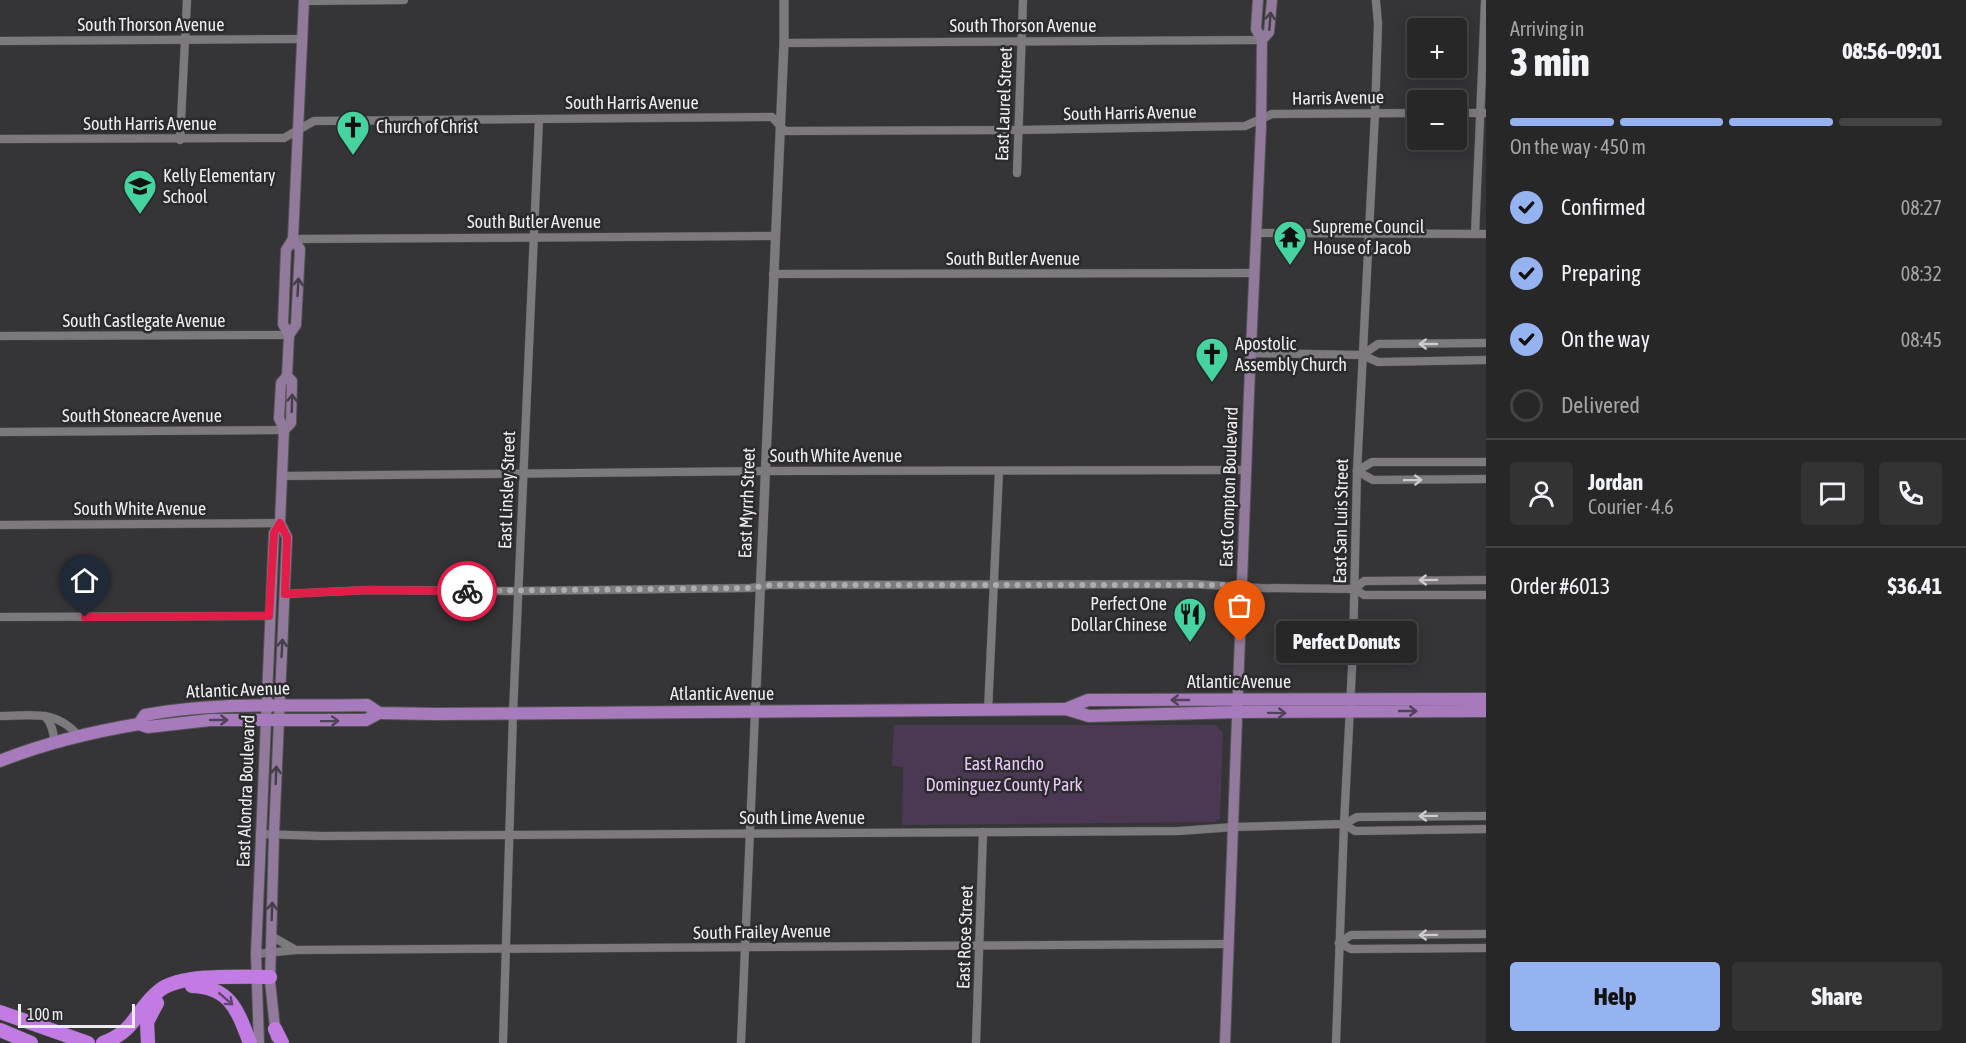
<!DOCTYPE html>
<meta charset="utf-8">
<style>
body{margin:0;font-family:"Asap Condensed",sans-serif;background:#343334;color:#f1f3f6;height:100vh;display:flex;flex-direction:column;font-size:22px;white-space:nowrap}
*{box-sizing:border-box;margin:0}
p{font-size:20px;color:#a5a5a8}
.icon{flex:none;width:33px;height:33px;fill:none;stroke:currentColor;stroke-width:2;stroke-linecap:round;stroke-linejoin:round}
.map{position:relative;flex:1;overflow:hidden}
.drawer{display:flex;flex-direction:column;background:#282728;width:480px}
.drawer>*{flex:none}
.tools{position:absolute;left:1407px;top:18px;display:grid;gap:12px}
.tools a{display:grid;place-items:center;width:60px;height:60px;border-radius:6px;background:#282728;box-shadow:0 3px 15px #0003,0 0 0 2px #444445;font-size:30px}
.scale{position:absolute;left:18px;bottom:15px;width:117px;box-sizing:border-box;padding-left:6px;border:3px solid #eeedef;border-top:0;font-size:16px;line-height:21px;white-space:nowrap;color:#eeedef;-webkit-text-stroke:4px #2b2a2c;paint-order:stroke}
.pin{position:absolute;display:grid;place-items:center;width:51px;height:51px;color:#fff;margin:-62px -26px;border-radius:50% 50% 50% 0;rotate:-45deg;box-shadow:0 0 6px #0007}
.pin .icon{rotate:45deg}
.courier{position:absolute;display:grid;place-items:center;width:60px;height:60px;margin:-30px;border:4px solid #e11d48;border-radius:50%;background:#fff;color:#222;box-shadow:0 2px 8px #0007}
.bubble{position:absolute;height:42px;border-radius:6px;background:#282728;box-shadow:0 3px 15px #0003,0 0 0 2px #444445;font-size:20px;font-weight:800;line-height:42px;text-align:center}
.head em{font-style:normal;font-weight:800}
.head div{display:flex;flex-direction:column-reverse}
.head{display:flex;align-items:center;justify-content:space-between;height:102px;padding:0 24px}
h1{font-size:39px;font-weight:800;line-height:45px}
.bar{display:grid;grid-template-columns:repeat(4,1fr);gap:9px 6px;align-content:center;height:72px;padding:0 24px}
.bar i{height:8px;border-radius:4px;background:#444445}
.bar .on{background:#95b2f1}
.bar p{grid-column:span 4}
.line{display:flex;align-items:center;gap:15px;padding:0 24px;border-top:2px solid #444445}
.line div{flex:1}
.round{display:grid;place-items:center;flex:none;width:63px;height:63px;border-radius:6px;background:#343334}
ol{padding:0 24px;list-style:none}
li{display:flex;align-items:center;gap:18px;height:66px}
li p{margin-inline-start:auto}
li .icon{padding:6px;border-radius:50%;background:#95b2f1;color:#111;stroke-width:4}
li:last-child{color:#a5a5a8}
li i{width:33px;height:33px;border:3px solid #444445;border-radius:50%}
.primary-button{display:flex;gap:12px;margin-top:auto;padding:12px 24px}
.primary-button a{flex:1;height:69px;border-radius:6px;background:#95b2f1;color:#111;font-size:24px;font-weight:800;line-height:69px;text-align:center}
.primary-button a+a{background:#343334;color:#f1f3f6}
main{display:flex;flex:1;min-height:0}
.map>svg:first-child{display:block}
</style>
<main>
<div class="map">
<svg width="1486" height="1043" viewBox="0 0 1486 1043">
<rect width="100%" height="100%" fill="#353436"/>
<path fill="#4b3954" d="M894,725h322l7,7 -3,87 -6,3 -312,3 1,-58 -11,-1z"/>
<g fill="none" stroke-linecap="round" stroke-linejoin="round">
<defs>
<g id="minor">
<path d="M304,1l100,-1"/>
<path d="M0,41l302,-2"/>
<path d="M784,43l478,-3"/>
<path d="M1456,113h30"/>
<path d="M0,139l284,-1 30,-17 458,-4 13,14 232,-1 228,-4 27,-12 146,-1"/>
<path d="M180,140l7,-140"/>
<path d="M1017,173l6,-173"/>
<path d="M1257,233l229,1"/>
<path d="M1475,234l10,-232"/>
<path d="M293,239l482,-3"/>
<path d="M773,274l481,-1"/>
<path d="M0,336l289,-1"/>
<path d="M1251,353l111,2 16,7 108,-2"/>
<path d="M1362,355l16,-11 108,-1"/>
<path d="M0,432l284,-2"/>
<path d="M1357,471l16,9 113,-1"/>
<path d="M1357,471l15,-9h114"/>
<path d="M282,476l483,-5 482,-1"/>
<path d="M0,525l280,-2"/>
<path d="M1355,589l9,-8 122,-1"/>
<path d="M285,594l82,-4 151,1 233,-3 18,-3 424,-1 67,4 95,1 9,6h122"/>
<path d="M0,617l269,-1"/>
<path d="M988,711l11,-240"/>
<path d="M0,716c33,0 54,-7 78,19"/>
<path d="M45,716c7,8 9,16 9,26"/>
<path d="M1344,824l11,7 131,-2"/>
<path d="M260,834l61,2 858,-5 55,-4 110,-3 13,-7 129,-1"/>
<path d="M271,936l23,13"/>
<path d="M1339,943l12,-8 135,-1"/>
<path d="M1339,943l12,6 135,-1"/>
<path d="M256,954l40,-4 933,-6"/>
<path d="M503,1043l10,-330 26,-594"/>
<path d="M741,1043l14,-331"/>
<path d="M976,1043l7,-211"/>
<path d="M1336,1043l8,-219 9,-175 4,-178 18,-358 3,-89 -2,-23"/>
</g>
<path id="tertiary" d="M755,712l29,-669v-43"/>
<g id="secondary">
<path d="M1262,40l7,-8 3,-32"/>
<path d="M289,335l7,-10 4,-76 -7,-10"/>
<path d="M284,430l7,-7 1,-42 -5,-5"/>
<path d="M276,1037l-6,-56 4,-147 13,-297 -7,-14 4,-93 -5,-12 2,-35 6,-7 2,-41 -6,-11 3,-74 7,-11 11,-239"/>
<path d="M259,1043l-3,-89 18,-421 6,-10"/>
<path d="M1225,1043l24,-650 12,-266 1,-87 -6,-11 2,-29"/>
</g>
<g id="primary">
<path d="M1066,709l22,-9 398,-1"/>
<path d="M139,724l6,-9c73,-14 148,-8 222,-10l12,8 56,1 631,-5 23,7 149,-4 248,-1"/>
<path d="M0,761c45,-18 91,-29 139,-37l9,3 62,-7h156l13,-7"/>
</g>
<g id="motorway">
<path d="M192,986c39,1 46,26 58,57"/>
<path d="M0,1012l88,31"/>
<path d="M275,1029l7,14"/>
<path d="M0,1030l31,13"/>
<path d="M103,1043c35,-13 32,-34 57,-53 22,-17 82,-13 110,-13"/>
<path d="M148,1043l-1,-21 10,-19"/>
</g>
</defs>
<use href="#minor" stroke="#535254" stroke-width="9"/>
<use href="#tertiary" stroke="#535254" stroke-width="10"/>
<use href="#secondary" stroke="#535254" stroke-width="12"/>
<use href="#primary" stroke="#535254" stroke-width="14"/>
<use href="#motorway" stroke="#535254" stroke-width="15"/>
<use href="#minor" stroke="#7c7a7d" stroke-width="8"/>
<use href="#tertiary" stroke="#7c7a7d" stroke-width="9"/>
<use href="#secondary" stroke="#917a9c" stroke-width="10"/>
<use href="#primary" stroke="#a77bbb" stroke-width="12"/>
<use href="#motorway" stroke="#c37be4" stroke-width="14"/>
</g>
<defs><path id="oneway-shaft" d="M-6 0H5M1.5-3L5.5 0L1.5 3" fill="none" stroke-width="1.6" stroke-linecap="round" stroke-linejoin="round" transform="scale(1.5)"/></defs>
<g stroke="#443e48">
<use href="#oneway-shaft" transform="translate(1270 21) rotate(-86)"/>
<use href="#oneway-shaft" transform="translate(298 287) rotate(-87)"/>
<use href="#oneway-shaft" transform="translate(292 403) rotate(-88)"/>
<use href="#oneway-shaft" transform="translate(282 648) rotate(-87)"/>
<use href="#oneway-shaft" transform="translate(276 775) rotate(-88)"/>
<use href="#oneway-shaft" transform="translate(272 911) rotate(-88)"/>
</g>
<g stroke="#cccacd">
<use href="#oneway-shaft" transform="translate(1428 344) rotate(180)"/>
<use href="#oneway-shaft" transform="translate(1413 480) rotate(-1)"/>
<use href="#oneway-shaft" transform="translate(1428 580) rotate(179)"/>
<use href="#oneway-shaft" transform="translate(1428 816) rotate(179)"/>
<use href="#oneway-shaft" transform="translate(1428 935) rotate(179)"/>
</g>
<g stroke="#504257">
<use href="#oneway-shaft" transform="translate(1180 700) rotate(-180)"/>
<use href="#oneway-shaft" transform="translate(1408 711)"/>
<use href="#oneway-shaft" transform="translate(1277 713) rotate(1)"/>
<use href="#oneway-shaft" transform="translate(219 720)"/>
<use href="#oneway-shaft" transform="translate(330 721) rotate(-1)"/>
</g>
<use stroke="#60466c" href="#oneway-shaft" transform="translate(226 999) rotate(41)"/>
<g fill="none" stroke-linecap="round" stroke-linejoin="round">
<path stroke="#adacae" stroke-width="6" stroke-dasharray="0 10.8" d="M467,591l284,-3 19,-3h455l17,1 -2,56"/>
<path stroke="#e11d48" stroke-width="8" d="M85,617l184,-1 5,-83 6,-10 7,14 -2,57 82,-4 100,1"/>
</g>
<defs>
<symbol id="church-pin" viewBox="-11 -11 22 30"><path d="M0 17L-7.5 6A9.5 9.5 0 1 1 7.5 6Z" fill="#45d49f" stroke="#2b2a2c"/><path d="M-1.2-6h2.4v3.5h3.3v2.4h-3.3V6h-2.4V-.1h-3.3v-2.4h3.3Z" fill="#111"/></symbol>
<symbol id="school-pin" viewBox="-11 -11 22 30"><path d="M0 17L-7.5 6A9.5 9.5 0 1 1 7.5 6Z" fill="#45d49f" stroke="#2b2a2c"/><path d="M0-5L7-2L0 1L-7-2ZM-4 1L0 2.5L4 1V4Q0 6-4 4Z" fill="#111"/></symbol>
<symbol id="temple-pin" viewBox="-11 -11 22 30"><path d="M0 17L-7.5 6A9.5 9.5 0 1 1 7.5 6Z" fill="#45d49f" stroke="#2b2a2c"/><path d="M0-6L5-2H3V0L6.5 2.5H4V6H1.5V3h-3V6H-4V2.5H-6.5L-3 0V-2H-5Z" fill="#111"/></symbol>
<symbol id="restaurant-pin" viewBox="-11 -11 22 30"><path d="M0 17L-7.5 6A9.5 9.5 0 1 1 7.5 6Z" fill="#45d49f" stroke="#2b2a2c"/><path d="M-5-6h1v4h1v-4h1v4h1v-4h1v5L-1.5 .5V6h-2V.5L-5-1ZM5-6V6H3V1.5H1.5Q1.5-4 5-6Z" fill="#111"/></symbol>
</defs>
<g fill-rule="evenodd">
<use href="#church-pin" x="334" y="108" width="38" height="52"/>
<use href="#school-pin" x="121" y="167" width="38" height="52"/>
<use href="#temple-pin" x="1271" y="218" width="38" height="52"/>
<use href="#church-pin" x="1193" y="335" width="38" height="52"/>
<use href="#restaurant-pin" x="1171" y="595" width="38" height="52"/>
</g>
<g text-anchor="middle" stroke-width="5" stroke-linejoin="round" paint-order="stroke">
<g font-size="18" fill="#eeedef" stroke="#2b2a2c">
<text x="151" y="31">South Thorson Avenue</text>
<text x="1023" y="32">South Thorson Avenue</text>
<text transform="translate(1338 98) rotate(-1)" y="6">Harris Avenue</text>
<text x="632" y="109">South Harris Avenue</text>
<text transform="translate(1004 104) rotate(-88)" y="6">East Laurel Street</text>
<text transform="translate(1130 113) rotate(-1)" y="6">South Harris Avenue</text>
<text x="150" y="130">South Harris Avenue</text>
<text x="534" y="228">South Butler Avenue</text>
<text x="1013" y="265">South Butler Avenue</text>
<text x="144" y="327">South Castlegate Avenue</text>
<text x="142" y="422">South Stoneacre Avenue</text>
<text x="836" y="462">South White Avenue</text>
<text transform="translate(1229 487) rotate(-88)" y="6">East Compton Boulevard</text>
<text transform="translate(507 490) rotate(-88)" y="6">East Linsley Street</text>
<text transform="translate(747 503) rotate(-88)" y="6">East Myrrh Street</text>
<text x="140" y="515">South White Avenue</text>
<text transform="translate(1341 521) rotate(-89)" y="6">East San Luis Street</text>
<text x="1239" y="688">Atlantic Avenue</text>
<text transform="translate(238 690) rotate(-2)" y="6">Atlantic Avenue</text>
<text x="722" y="700">Atlantic Avenue</text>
<text transform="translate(246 791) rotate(-88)" y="6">East Alondra Boulevard</text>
<text x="802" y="824">South Lime Avenue</text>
<text transform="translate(762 932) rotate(-1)" y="6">South Frailey Avenue</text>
<text transform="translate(965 937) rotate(-88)" y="6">East Rose Street</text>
</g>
<g font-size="18" fill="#eeedef" stroke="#2b2a2c" text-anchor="start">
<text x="376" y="133">Church of Christ</text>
<text x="163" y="182">Kelly Elementary<tspan x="163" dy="21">School</tspan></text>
<text x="1313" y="233">Supreme Council<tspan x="1313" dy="21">House of Jacob</tspan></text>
<text x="1235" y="350">Apostolic<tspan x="1235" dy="21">Assembly Church</tspan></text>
<text x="1167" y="610" text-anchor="end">Perfect One<tspan x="1167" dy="21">Dollar Chinese</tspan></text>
</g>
<g font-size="18" fill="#e9c8fa" stroke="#2b2a2c">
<text x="1004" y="770">East Rancho<tspan x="1004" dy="21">Dominguez County Park</tspan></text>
</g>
</g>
</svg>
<div class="tools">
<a>+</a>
<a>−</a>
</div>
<div class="scale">100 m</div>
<div class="pin" style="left:1240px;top:642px;background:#ea580c"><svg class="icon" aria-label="bag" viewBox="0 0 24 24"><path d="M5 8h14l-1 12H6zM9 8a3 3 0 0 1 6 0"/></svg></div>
<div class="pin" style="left:85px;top:617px;background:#1f2937"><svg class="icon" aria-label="home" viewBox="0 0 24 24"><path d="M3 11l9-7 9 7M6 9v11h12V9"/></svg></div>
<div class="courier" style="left:467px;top:591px"><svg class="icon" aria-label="bike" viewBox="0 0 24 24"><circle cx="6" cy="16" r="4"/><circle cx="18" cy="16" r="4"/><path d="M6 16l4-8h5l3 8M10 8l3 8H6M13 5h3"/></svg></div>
<div class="bubble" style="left:1276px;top:621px;width:141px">Perfect Donuts</div>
</div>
<section class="drawer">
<div class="head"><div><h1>3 min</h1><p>Arriving in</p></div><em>08:56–09:01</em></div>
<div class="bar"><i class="on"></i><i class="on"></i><i class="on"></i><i></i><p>On the way · 450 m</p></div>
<ol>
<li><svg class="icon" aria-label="check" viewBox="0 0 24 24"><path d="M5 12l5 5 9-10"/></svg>Confirmed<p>08:27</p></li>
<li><svg class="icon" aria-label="check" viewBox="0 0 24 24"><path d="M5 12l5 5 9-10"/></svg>Preparing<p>08:32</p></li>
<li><svg class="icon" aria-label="check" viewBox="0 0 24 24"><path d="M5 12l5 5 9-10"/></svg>On the way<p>08:45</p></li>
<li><i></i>Delivered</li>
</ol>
<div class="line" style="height:108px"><a class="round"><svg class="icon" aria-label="person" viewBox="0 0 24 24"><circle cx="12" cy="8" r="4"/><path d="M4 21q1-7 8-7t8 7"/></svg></a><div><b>Jordan</b><p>Courier · 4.6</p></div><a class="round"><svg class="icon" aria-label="chat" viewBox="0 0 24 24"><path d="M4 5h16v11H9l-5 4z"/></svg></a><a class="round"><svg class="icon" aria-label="phone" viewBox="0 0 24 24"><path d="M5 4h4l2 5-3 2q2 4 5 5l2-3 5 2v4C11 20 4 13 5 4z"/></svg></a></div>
<div class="line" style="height:78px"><div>Order #6013</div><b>$36.41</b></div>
<div class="primary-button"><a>Help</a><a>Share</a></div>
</section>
</main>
